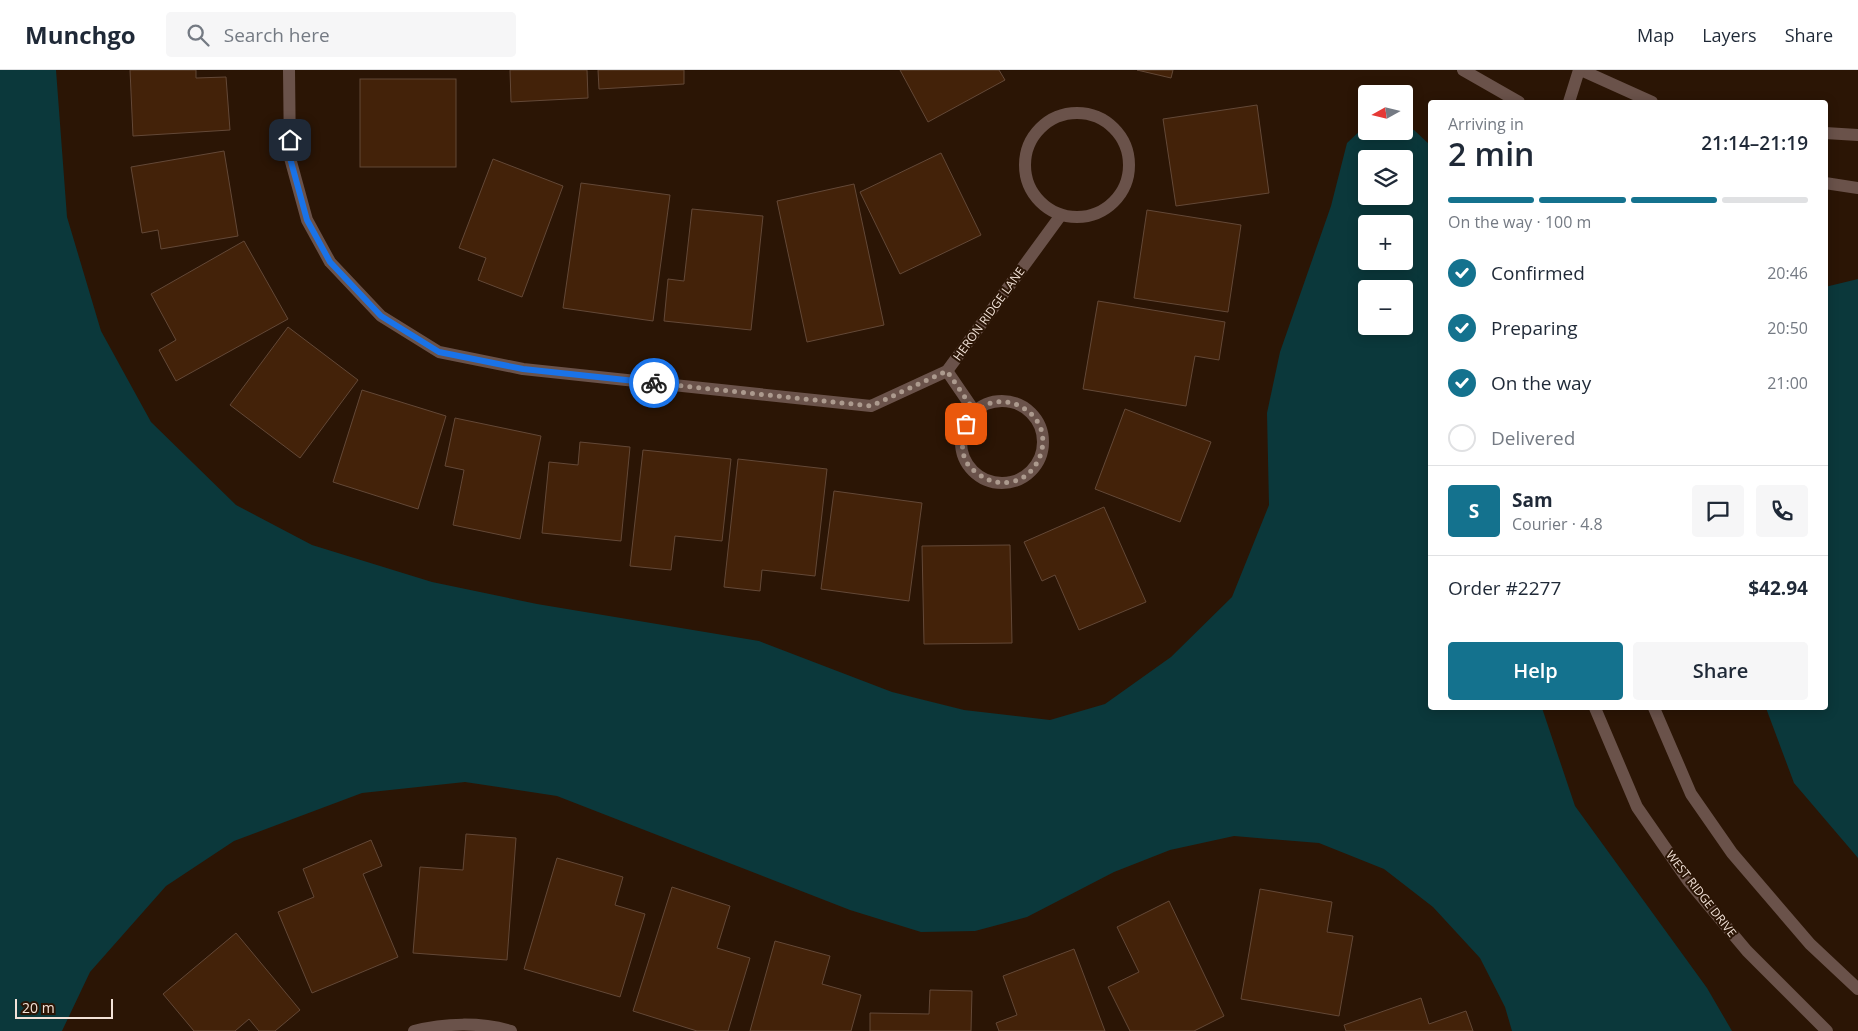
<!DOCTYPE html>
<meta charset="utf-8">
<style>
body{margin:0;font-family:"Open Sans",sans-serif;background:#f6f6f7;color:#1f2937;height:100vh;display:flex;flex-direction:column;font-size:19px;white-space:nowrap}
*{box-sizing:border-box;margin:0}
p{font-size:16px;color:#747a83}
.icon{flex:none;width:28px;height:28px;fill:none;stroke:currentColor;stroke-width:2;stroke-linecap:round;stroke-linejoin:round}
.map{position:relative;flex:1;overflow:hidden}
.details{position:absolute;left:1428px;top:30px;width:400px;height:610px;display:flex;flex-direction:column;background:#fff;border-radius:5px;box-shadow:0 2px 12px #0003}
.details>*{flex:none}
.needle{width:32px;rotate:262deg}
.controls{position:absolute;left:1358px;top:15px;display:grid;gap:10px}
.controls a{display:grid;place-items:center;width:55px;height:55px;border-radius:5px;background:#fff;box-shadow:0 2px 12px #0003;font-size:25px}
.scale{position:absolute;left:15px;bottom:12px;width:98px;box-sizing:border-box;padding-left:5px;border:2px solid #f2e2d8;border-top:0;font-size:14px;line-height:18px;white-space:nowrap;color:#f2e2d8;-webkit-text-stroke:4px #2b1505;paint-order:stroke}
.pin{position:absolute;display:grid;place-items:center;width:42px;height:42px;color:#fff;margin:-21px;border-radius:10px;box-shadow:0 2px 8px #0006}
.courier{position:absolute;display:grid;place-items:center;width:50px;height:50px;margin:-25px;border:4px solid #1a73e8;border-radius:50%;background:#fff;color:#222;box-shadow:0 1px 6px #0007}
.summary em{font-style:normal;font-weight:600}
.summary div{display:flex;flex-direction:column-reverse}
.summary{display:flex;align-items:center;justify-content:space-between;height:85px;padding:0 20px}
h1{font-size:32px;font-weight:600;line-height:38px}
.bar{display:grid;grid-template-columns:repeat(4,1fr);gap:8px 5px;align-content:center;height:60px;padding:0 20px}
.bar i{height:6px;border-radius:4px;background:#e0e1e3}
.bar .selected{background:#14728e}
.bar p{grid-column:span 4}
.line{display:flex;align-items:center;gap:12px;padding:0 20px;border-top:1px solid #e0e1e3}
.line div{flex:1}
.round{display:grid;place-items:center;flex:none;width:52px;height:52px;border-radius:5px;background:#f6f6f7}
ol{padding:0 20px;list-style:none}
li{display:flex;align-items:center;gap:15px;height:55px}
li p{margin-inline-start:auto}
li .icon{padding:5px;border-radius:50%;background:#14728e;color:#fff;stroke-width:4}
li:last-child{color:#747a83}
li i{width:28px;height:28px;border:2px solid #e0e1e3;border-radius:50%}
.button{display:flex;gap:10px;margin-top:auto;padding:10px 20px}
.button a{flex:1;height:58px;border-radius:5px;background:#14728e;color:#fff;font-size:20px;font-weight:600;line-height:58px;text-align:center}
.button a+a{background:#f6f6f7;color:#1f2937}
header{display:flex;align-items:center;gap:30px;box-sizing:border-box;height:70px;padding:0 25px;background:#fff;border-bottom:1px solid #e0e1e3}
header strong{font-size:24px}
nav{display:flex;gap:28px;margin-inline-start:auto;font-size:18px}
.search{width:350px;height:45px;background:#f6f6f7;display:flex;align-items:center;gap:12px;box-sizing:border-box;padding:0 18px;border-radius:5px;color:#747a83;font-size:19px}
.map>svg:first-child{display:block}
</style>
<header>
<strong>Munchgo</strong>
<div class="search"><svg class="icon" aria-label="search" viewBox="0 0 24 24"><circle cx="10" cy="10" r="6"/><path d="M15 15l6 6"/></svg>Search here</div>
<nav><a>Map</a><a>Layers</a><a>Share</a></nav>
</header>
<div class="map">
<svg width="1858" height="961" viewBox="0 0 1858 961">
<rect width="100%" height="100%" fill="#2b1505"/>
<g fill="#0b383b" fill-rule="evenodd">
<path d="M0,0h56l11,147 34,114 50,91 85,83 76,40 120,37 105,22 222,37 133,51 72,18 86,10 55,-16 66,-47 61,-60 37,-92 -2,-92 13,-61 51,-146 16,-63 19,-18v6h38v-4l10,3 16,15v563h112l33,98 132,182 25,43h-220l-7,-24 -25,-49 -47,-51 -49,-38 -65,-26 -85,-7 -64,14 -56,22 -87,45 -52,14 -54,1 -71,-22 -293,-114 -92,-14 -103,11 -128,48 -68,45 -76,86 -28,59h-62zM1366,89h38v37h-38zM1366,154h38v37h-38zM1366,219h38v37h-38z"/>
<path d="M1858,209v579l-64,-75 -28,-75h59v-421z"/>
</g>
<g fill="#432209" stroke="#634837">
<path d="M130,0h66v8l30,-1 4,53 -97,6z"/>
<path d="M510,0h77l1,28 -77,4z"/>
<path d="M598,0h86v14l-85,5z"/>
<path d="M900,0h99l6,10 -77,42z"/>
<path d="M1137,0h36l-2,8z"/>
<rect x="360" y="9" width="96" height="88"/>
<path d="M1257,35l12,88 -93,13 -13,-87z"/>
<path d="M224,81l14,85 -77,13 -3,-19 -16,3 -11,-66z"/>
<path d="M941,83l40,82 -81,39 -40,-82z"/>
<path d="M493,89l70,27 -41,111 -44,-17 8,-22 -27,-10z"/>
<path d="M581,113l89,12 -17,126 -90,-13z"/>
<path d="M854,114l30,141 -77,17 -30,-141z"/>
<path d="M692,139l71,7 -12,114 -87,-9 4,-42 16,2z"/>
<path d="M1147,140l94,15 -13,87 -94,-14z"/>
<path d="M244,171l44,78 -112,62 -17,-31 17,-10 -25,-46z"/>
<path d="M1098,231l127,21 -6,38 -24,-4 -9,50 -103,-17z"/>
<path d="M288,257l70,53 -58,78 -70,-53z"/>
<path d="M362,320l84,26 -28,93 -85,-27z"/>
<path d="M1125,339l86,33 -31,80 -85,-33z"/>
<path d="M455,348l86,18 -21,103 -67,-14 11,-55 -19,-4z"/>
<path d="M580,372l50,5 -9,94 -79,-8 7,-71 29,3z"/>
<path d="M643,380l88,9 -9,82 -47,-5 -4,34 -41,-4z"/>
<path d="M738,389l89,10 -12,107 -53,-6 -2,21 -36,-4z"/>
<path d="M834,421l88,12 -13,98 -88,-12z"/>
<path d="M1104,437l42,95 -67,28 -24,-55 -13,6 -18,-39z"/>
<path d="M1010,475l2,98 -88,1 -2,-98z"/>
<path d="M466,764l50,4 -9,122 -94,-7 7,-86 43,3z"/>
<path d="M371,770l11,26 -19,8 35,83 -86,36 -34,-81 36,-15 -11,-28z"/>
<path d="M557,788l66,19 -8,28 30,9 -25,83 -96,-28z"/>
<path d="M672,817l58,19 -13,42 33,10 -22,73h-31l-64,-20z"/>
<path d="M1260,819l72,13 -5,30 26,4 -14,80 -98,-17z"/>
<path d="M1169,831l55,115 -30,15h-64l-22,-44 31,-15 -22,-45z"/>
<path d="M236,863l64,77 -25,21h-16l-10,-12 -14,12h-41l-31,-37z"/>
<path d="M775,871l55,15 -8,28 39,11 -10,36h-101z"/>
<path d="M1074,879l31,82h-106l-3,-8 21,-8 -14,-39z"/>
<path d="M930,920l42,1 -1,40h-101v-18l59,1z"/>
<path d="M1421,928l8,26 37,-13 7,20h-127l-2,-6z"/>
</g>
<g fill="none" stroke-linecap="round" stroke-linejoin="round">
<g stroke="#6a524a" stroke-width="12">
<path d="M289,0l1,88 17,62 23,42 51,54 58,36 84,17 348,37 76,-35 114,-156"/>
<path d="M1463,0l56,32"/>
<path d="M1581,0l71,32"/>
<path d="M1569,32l10,-32"/>
<circle cx="1077" cy="95" r="52"/>
<path d="M1825,63l33,2"/>
<path d="M1825,113l33,5"/>
<path d="M947,301l28,41"/>
<circle cx="1002" cy="372" r="41"/>
<path d="M1595,638l42,99 52,75 58,69 80,80"/>
<path d="M1654,638l37,86 41,59 78,91 48,45"/>
<path d="M414,961c30,-8 67,-9 97,0"/>
</g>
</g>
<g fill="none" stroke-linecap="round" stroke-linejoin="round">
<path stroke="#ac9a8e" stroke-width="5" stroke-dasharray="0 9" d="M654,313l217,23 76,-35 28,41c5,-3 9,-7 13,-8 21,-8 46,5 53,25 7,22 -7,49 -30,53 -14,2 -24,-1 -35,-10 -17,-11 -15,-31 -10,-48"/>
<path stroke="#1a73e8" stroke-width="6" d="M290,70v18l17,62 23,42 51,54 58,36 84,17 131,14"/>
</g>
<g text-anchor="middle" stroke-width="4" stroke-linejoin="round" paint-order="stroke">
<g font-size="12" fill="#f2e2d8" stroke="#2b1505">
<text transform="translate(989 244) rotate(-54)" y="4">HERON RIDGE LANE</text>
<text transform="translate(1701 824) rotate(52)" y="4">WEST RIDGE DRIVE</text>
</g>
</g>
</svg>
<div class="controls">
<a><svg class="needle" viewBox="-14 -14 28 28"><path d="M0-13l5 13h-10z" fill="#e53935"/><path d="M0 13l5-13h-10z" fill="#747a83"/></svg></a>
<a><svg class="icon" aria-label="layers" viewBox="0 0 24 24"><path d="M12 4l9 5-9 5-9-5zM3 14l9 5 9-5"/></svg></a>
<a>+</a>
<a>−</a>
</div>
<div class="scale">20 m</div>
<div class="pin" style="left:966px;top:354px;background:#ea580c"><svg class="icon" aria-label="bag" viewBox="0 0 24 24"><path d="M5 8h14l-1 12H6zM9 8a3 3 0 0 1 6 0"/></svg></div>
<div class="pin" style="left:290px;top:70px;background:#1f2937"><svg class="icon" aria-label="home" viewBox="0 0 24 24"><path d="M3 11l9-7 9 7M6 9v11h12V9"/></svg></div>
<div class="courier" style="left:654px;top:313px"><svg class="icon" aria-label="bike" viewBox="0 0 24 24"><circle cx="6" cy="16" r="4"/><circle cx="18" cy="16" r="4"/><path d="M6 16l4-8h5l3 8M10 8l3 8H6M13 5h3"/></svg></div>
<section class="details">
<div class="summary"><div><h1>2 min</h1><p>Arriving in</p></div><em>21:14–21:19</em></div>
<div class="bar"><i class="selected"></i><i class="selected"></i><i class="selected"></i><i></i><p>On the way · 100 m</p></div>
<ol>
<li><svg class="icon" aria-label="check" viewBox="0 0 24 24"><path d="M5 12l5 5 9-10"/></svg>Confirmed<p>20:46</p></li>
<li><svg class="icon" aria-label="check" viewBox="0 0 24 24"><path d="M5 12l5 5 9-10"/></svg>Preparing<p>20:50</p></li>
<li><svg class="icon" aria-label="check" viewBox="0 0 24 24"><path d="M5 12l5 5 9-10"/></svg>On the way<p>21:00</p></li>
<li><i></i>Delivered</li>
</ol>
<div class="line" style="height:90px"><b class="round" style="background:#14728e;color:#fff">S</b><div><b>Sam</b><p>Courier · 4.8</p></div><a class="round"><svg class="icon" aria-label="chat" viewBox="0 0 24 24"><path d="M4 5h16v11H9l-5 4z"/></svg></a><a class="round"><svg class="icon" aria-label="phone" viewBox="0 0 24 24"><path d="M5 4h4l2 5-3 2q2 4 5 5l2-3 5 2v4C11 20 4 13 5 4z"/></svg></a></div>
<div class="line" style="height:65px"><div>Order #2277</div><b>$42.94</b></div>
<div class="button"><a>Help</a><a>Share</a></div>
</section>
</div>
